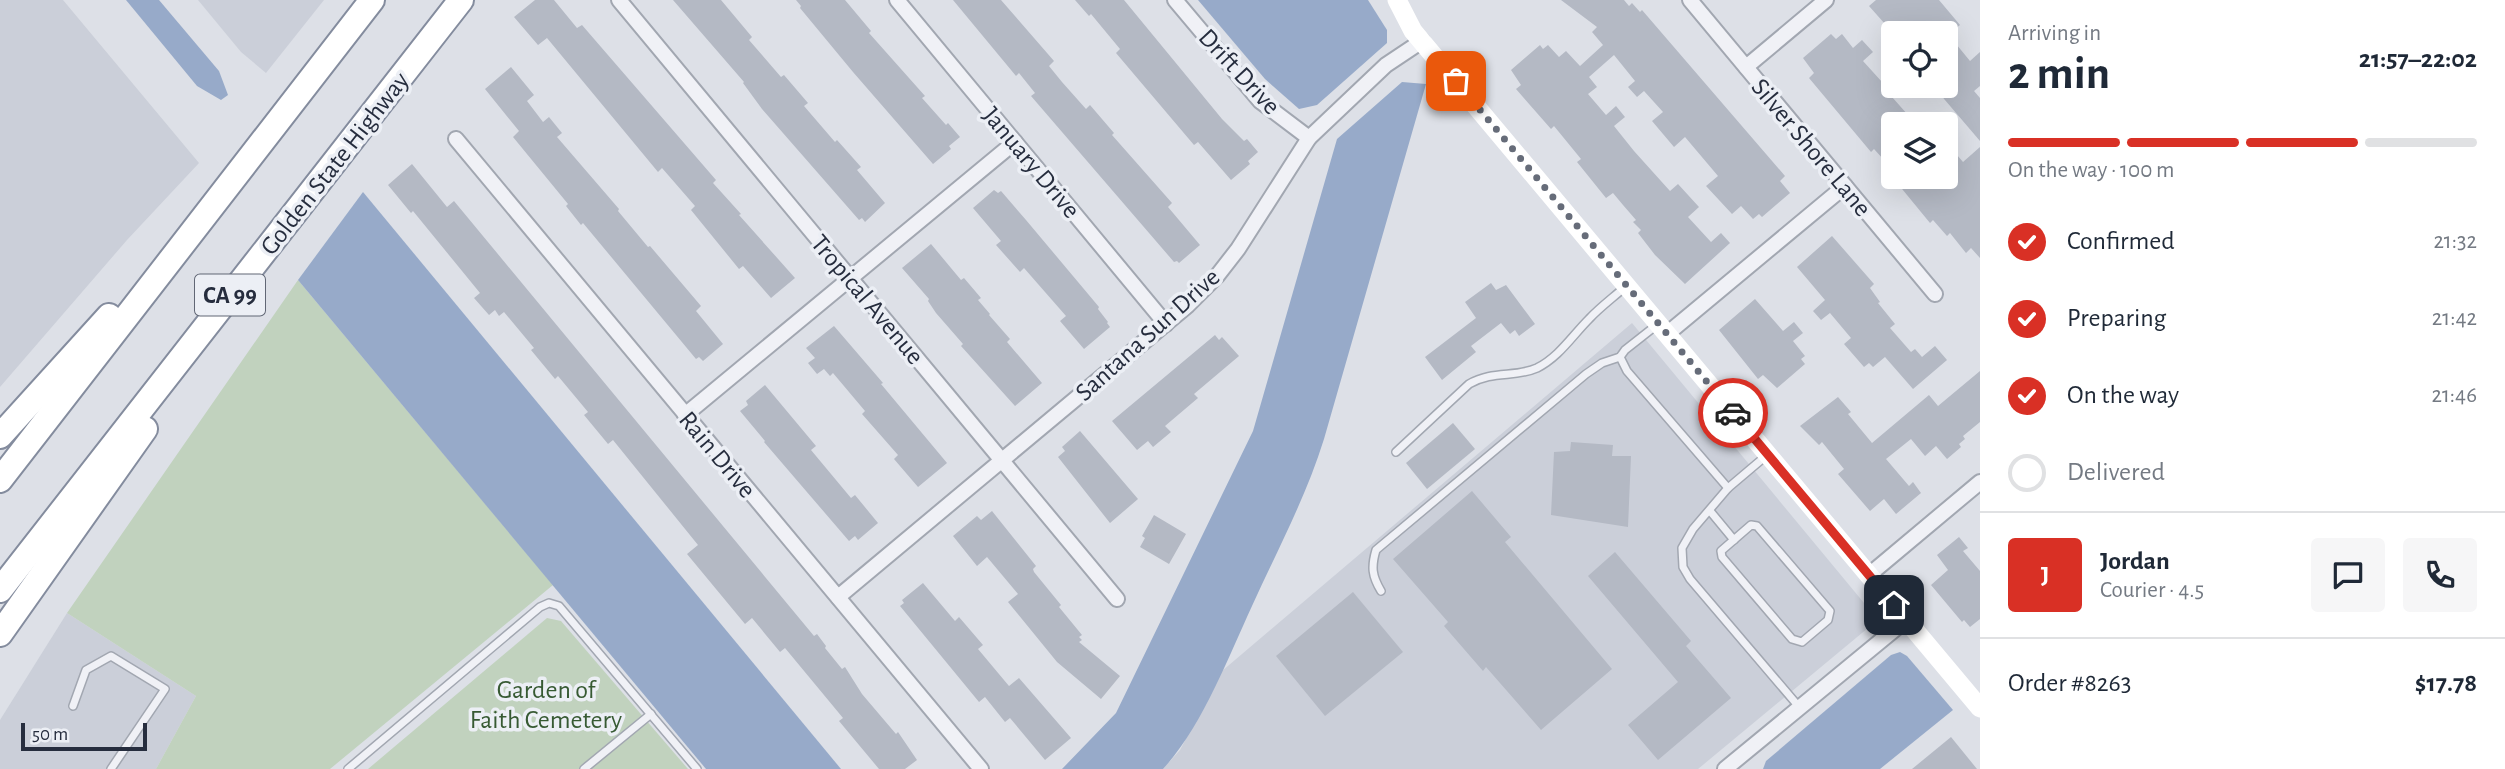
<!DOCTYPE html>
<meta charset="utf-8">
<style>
body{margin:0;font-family:"Alegreya Sans",sans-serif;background:#f6f6f7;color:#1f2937;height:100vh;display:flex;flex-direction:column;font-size:26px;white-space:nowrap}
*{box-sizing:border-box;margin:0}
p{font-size:23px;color:#747a83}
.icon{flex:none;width:38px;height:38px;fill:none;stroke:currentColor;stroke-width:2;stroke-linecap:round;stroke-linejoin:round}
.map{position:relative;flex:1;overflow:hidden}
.drawer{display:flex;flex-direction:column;background:#fff;width:525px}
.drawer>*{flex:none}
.controls{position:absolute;left:1881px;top:21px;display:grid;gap:14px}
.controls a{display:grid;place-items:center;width:77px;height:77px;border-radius:7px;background:#fff;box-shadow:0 7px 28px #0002;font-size:35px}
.scale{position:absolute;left:21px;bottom:18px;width:126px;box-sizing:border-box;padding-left:7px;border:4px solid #262d3e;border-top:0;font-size:19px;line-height:24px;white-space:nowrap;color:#262d3e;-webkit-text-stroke:5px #eceff5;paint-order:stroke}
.pin{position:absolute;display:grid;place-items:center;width:60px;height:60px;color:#fff;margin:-30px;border-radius:14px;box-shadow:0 4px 10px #0006}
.courier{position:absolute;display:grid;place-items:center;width:70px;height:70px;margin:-35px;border:5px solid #d93025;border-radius:50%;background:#fff;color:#222;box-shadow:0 2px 9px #0007}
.headline em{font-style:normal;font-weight:700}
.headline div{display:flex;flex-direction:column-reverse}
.headline{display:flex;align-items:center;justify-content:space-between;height:119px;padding:0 28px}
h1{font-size:46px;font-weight:700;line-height:52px}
.bar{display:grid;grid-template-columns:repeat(4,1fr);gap:10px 7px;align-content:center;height:84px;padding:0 28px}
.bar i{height:9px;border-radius:5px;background:#e0e1e3}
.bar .on{background:#d93025}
.bar p{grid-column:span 4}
.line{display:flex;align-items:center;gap:18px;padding:0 28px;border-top:2px solid #e0e1e3}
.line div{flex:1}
.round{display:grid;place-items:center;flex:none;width:74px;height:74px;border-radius:7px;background:#f6f6f7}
ol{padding:0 28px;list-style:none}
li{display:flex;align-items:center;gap:21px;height:77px}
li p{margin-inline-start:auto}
li .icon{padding:7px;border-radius:50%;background:#d93025;color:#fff;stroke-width:4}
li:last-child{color:#747a83}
li i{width:38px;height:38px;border:4px solid #e0e1e3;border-radius:50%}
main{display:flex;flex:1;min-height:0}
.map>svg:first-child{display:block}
</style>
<main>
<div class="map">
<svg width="1980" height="769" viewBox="0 0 1980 769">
<rect width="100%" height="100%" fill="#dde0e7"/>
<g fill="#cbcfd9">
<path d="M0,0h63l136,163 -72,77 -127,147z"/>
<path d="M198,0h126l-58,73 -25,-21z"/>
<path d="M1632,323l237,286 3,8 -4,11 -170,141h-535l17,-19 42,-79z"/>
<path d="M67,613l129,83 -40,73h-156v-49z"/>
</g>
<g fill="#c1d2be">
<path d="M298,280l255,305 -223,184h-174l40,-73 -129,-83z"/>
<path d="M547,618l14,3 127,148h-320z"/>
</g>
<g fill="#97aac9">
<path d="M126,0h33l60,71 9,24 -7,5 -24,-14z"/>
<path d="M1198,0h170l19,30v13l-70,62 -18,4 -34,-30z"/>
<path d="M1402,82l24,2 -102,355c-18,58 -47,112 -72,167 -24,52 -50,121 -89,163h-101l54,-56 137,-282 84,-292z"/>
<path d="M363,192l478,577h-135l-408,-489z"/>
<path d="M1900,652l7,4 46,54 -73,59h-117l3,-8 125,-106z"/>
</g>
<g fill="#b4b9c4">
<path d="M535,0h19l23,28 5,-3 134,155 -3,3 28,31 -2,1 56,63 -24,20 -28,-32 -4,3 -48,-59 4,-4 -33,-38 -4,4 -111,-134 -9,7 -24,-28z"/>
<path d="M673,0h48l31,37 -3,3 32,37 3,-2 24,28 -4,3 31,36 2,-2 24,27 -4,3 28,33 -20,19 -3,-4 -3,2 -97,-111 -19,-26 1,-1z"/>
<path d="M796,0h49l26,31 -2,2 56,63 -3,2 24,27 2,-2 12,14 -11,9 2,3 -18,15 -80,-92 -53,-64 1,-2z"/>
<path d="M953,0h48l53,61 -5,5 13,16 24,27 4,-4 24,28 -2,2 60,68 -4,4 32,38 -21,18 -2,-2 -3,1 -143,-166 4,-3 -16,-20 -3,3z"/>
<path d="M1075,0h49l98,119 22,22 3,-2 11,13 -10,9 2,3 -19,16 -33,-38 -4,3 -78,-92 4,-4 -29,-35 -2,2z"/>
<path d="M1561,0h63l5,6 3,-3 8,9 2,-2 143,166 -5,5 10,12 -28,24 -3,-3 -6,5 -12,-13 -9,8 -26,-28 12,-10 -33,-39 -11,10 -22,-26 11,-9 -19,-21 -7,6 -9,-10 7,-6 -21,-26 -25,22 8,10 -9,7 18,21 10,-9 9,11 -11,9 20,25 36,40 8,-7 21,23 -11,10 23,25 10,-9 9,10 -45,41 -30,-29 -17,-22 3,-3 -8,-8 3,-2 -13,-15 -10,-12 -7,5 -29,-36 4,-3 -27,-33 -3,3 -35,-40 5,-4 -10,-15 29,-25 3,4 5,-4 11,12 7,-6 14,15 23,-21 -11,-13 5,-5z"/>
<path d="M1876,0h63l21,25 -10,8h-3l23,28 10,-9v34l-6,5 6,7v43l-47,-55h13v-53h-53l-24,-27z"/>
<path d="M1831,34l5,5 6,-5 11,14 9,-8 11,12 -10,9 19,21 8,-8 4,4v8h6l2,2 -10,9 24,27h-22v47l-20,-22 -3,3 -62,-74 5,-5 -11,-15z"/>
<path d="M511,67l23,28 -7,6 16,21 6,-5 13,16 -5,4 62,72 -1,2 30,36 2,-1 51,60 -5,5 27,33 -20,17 -4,-4 -3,2 -113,-136 -2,2 -15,-19 2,-2 -55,-67 6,-6 -34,-42z"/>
<path d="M1946,142l17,20 17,-15v111l-9,-10 -5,5 -16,-20 -3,3 -14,-16 -3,3 -32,-39 8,-7h40z"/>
<path d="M412,164l35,43 7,-6 360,435 3,-2 9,12 -1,2 17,21 3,-2 17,27 34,40 2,-2 19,28 -12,9h-26l-40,-48 4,-3 -58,-70 -5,4 -28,-34 -7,6 -58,-70 11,-9 -85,-105 -5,4 -24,-29 4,-3 -30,-36 -3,3 -24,-29 3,-2 -30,-36 -5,4 -4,-6 -6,5 -15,-17 6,-5 -67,-82 -2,2 -23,-28z"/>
<path d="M994,190l4,3 3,-2 25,29 73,87 -1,2 10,13 -1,1 3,4 -26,22 -24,-28 6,-5 -42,-48 -4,4 -24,-27 5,-4 -28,-33z"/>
<path d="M1832,236l42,48 -4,4 10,14 -2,1 17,21 -5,4 21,24 4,-3 7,8 13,-11 12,14 -34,29 -28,-32 -12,10 -4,-4 -5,4 -20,-23 7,-6 -21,-25 -9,7 -8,-9 12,-11 -28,-33z"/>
<path d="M931,244l30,36 3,-2 17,20 -3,2 12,14 -1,1 21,24 -3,3 35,41 -27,23 -54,-60 2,-2 -27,-31 -8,-12 1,-2 -27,-31z"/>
<path d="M1491,283l5,7 10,-5 29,39 -16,12 -4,-6 -5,4 -9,-11 -30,23 5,6 -34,28 -17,-23 51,-39 -11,-16z"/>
<path d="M1755,299l28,32 11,-9 9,11 -10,8 12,15 -4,3 4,5 -28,24 -14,-13 -5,4 -39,-49z"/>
<path d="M834,326l49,57 -2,1 66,79 -29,24 -24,-28 4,-4 -36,-41 3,-3 -32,-38 -3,3 -6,-7 -7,5 -9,-11 7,-5 -9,-10z"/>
<path d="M1215,335l4,5 3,-3 17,19 -45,38 4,4 -33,28 6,6 -18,15 -5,-6 -11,9 -25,-29z"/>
<path d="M1980,371v51l-17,14 2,3 -6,5 2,3 -14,12 -11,-13 -11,10 -14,-17 -25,20 23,27 4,-4 8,11 -25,21 -12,-15 -14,12 -32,-37 6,-5 -22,-27 -3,3 -19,-19 38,-29 13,15 -3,2 24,29 57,-48 9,11z"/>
<path d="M765,385l51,61 -5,4 40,48 4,-3 23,28 -20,17 -3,-4 -6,5 -85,-99 1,-1 -25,-30 8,-6 -2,-4z"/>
<path d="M1453,423l22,26 -48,40 -21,-26z"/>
<path d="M1080,431l58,68 -28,24 -52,-66 7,-6 -3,-4z"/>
<path d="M1571,442l42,3 -1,11h19l-3,71 -77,-12 3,-63 16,-1z"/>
<path d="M1472,491l39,46 -6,5 107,127 -71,61 -55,-63 -3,4 -39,-45 4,-4 -55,-63z"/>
<path d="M992,511l44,55 -3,3 1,3 27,33 -2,2 23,28 -3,2 3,3 -3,2 41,34 -19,23 -44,-37 -49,-60 10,-8 -31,-37 -10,9 -24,-30 24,-20 4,4z"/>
<path d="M1154,515l32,19 -17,30 -29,-17 5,-9 -3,-2z"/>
<path d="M1959,537l9,11 -5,3 17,20v48l-10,8 -6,-7 -2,2 -31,-37 17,-15 -11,-15z"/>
<path d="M1615,552l76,89 -5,5 45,52 -73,62 -30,-35 50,-43 -90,-106z"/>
<path d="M923,583l32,38 4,-4 24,28 -5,4 31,37 10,-8 52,60 -26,22 -35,-42 -5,4 -20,-25 -6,5 -79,-96 4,-3 -2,-3z"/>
<path d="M1353,592l50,60 -78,64 -49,-60z"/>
<path d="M1951,737l26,32h-65z"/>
</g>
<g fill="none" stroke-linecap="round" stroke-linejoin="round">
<defs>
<g id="lane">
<path d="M1620,357l7,14 101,117"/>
<path d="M1396,452l73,-68c24,-14 46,-6 68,-16 22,-11 35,-32 52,-49 11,-12 25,-22 37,-33"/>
<path d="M1767,455l-39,33 -35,41 -11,19 1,19 7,12 110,129"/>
<path d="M1710,511l24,29"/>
<path d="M1751,525l6,1 73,85 -2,9 -26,22 -10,-3 -70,-82 -1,-6z"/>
<path d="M1381,591c-9,-15 -10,-24 -5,-41l210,-176 16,-11 18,-6 5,-7 33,-26"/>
<path d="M73,706l13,-36 25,-14 54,33 -54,80"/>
<path d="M348,769l192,-162 9,-4 10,3 138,163"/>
<path d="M584,769l67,-55"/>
</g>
<g id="street">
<path d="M619,0l498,599"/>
<path d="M897,0l269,324"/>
<path d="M1175,0l85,101 49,37"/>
<path d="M1690,0l245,294"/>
<path d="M1746,67l80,-67"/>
<path d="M456,139l525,630"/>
<path d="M1667,334l178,-148"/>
<path d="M685,415l330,-273"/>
<path d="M1869,575l111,-93"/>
<path d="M838,597l350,-292 29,-29 21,-27 71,-111 77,-73 36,-24"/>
<path d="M1725,769l181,-149"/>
</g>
<g id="highway">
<path d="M0,436l109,-120"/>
<path d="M0,480l372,-480"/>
<path d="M0,590l461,-590"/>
<path d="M0,634l145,-205"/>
</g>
</defs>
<use href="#lane" stroke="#a2a7b1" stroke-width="10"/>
<use href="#street" stroke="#a2a7b1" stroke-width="18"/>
<use href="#highway" stroke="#848c9e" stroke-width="28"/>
<use href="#lane" stroke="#f0f1f6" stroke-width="7"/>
<use href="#street" stroke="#f0f1f6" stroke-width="14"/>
<path stroke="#fff" stroke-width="19" d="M1397,0l16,31 567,677"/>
<use href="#highway" stroke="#fff" stroke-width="24"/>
</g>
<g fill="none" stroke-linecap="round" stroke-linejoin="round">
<path stroke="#666c79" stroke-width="7" stroke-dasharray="0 12.6" d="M1456,81l277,332"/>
<path stroke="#d93025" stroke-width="9" d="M1733,413l161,192"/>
</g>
<g text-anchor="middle" stroke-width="7" stroke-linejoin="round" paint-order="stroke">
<rect fill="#eceff5" stroke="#616775" stroke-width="2" x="195" y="274.5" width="70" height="41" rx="5"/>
<g font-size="24" font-weight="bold" fill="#262d3e">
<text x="230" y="303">CA 99</text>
</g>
<g font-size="26" fill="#262d3e" stroke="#eceff5">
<text transform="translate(1240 71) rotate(47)" y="9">Drift Drive</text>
<text transform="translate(1812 147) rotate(50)" y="9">Silver Shore Lane</text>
<text transform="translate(1032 162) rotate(50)" y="9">January Drive</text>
<text transform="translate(334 163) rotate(-52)" y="9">Golden State Highway</text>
<text transform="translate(868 299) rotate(50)" y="9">Tropical Avenue</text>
<text transform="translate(1147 334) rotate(-42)" y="9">Santana Sun Drive</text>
<text transform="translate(718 454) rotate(50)" y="9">Rain Drive</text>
</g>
<g font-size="26" fill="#375a33" stroke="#eceff5">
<text x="546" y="698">Garden of<tspan x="546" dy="30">Faith Cemetery</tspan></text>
</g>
</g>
</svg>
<div class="controls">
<a><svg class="icon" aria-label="locate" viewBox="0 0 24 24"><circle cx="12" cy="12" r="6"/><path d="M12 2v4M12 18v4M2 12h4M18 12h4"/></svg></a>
<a><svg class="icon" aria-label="layers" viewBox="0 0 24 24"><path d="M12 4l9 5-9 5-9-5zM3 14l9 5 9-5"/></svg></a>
</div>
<div class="scale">50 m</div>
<div class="pin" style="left:1456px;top:81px;background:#ea580c"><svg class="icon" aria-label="bag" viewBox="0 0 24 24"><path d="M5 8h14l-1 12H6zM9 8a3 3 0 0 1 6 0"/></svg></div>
<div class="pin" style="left:1894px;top:605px;background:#1f2937"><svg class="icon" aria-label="home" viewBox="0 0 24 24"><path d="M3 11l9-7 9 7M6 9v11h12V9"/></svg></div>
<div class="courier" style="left:1733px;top:413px"><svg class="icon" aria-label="car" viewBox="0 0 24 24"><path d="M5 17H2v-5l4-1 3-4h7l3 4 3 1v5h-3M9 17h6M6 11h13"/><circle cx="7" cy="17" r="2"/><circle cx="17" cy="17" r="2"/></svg></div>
</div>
<section class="drawer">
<div class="headline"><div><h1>2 min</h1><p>Arriving in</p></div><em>21:57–22:02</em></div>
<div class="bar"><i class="on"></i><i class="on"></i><i class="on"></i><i></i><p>On the way · 100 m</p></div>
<ol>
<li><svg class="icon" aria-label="check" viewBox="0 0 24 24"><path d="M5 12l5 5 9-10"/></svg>Confirmed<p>21:32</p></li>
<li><svg class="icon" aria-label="check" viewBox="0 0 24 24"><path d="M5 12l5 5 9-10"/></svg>Preparing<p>21:42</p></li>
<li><svg class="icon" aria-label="check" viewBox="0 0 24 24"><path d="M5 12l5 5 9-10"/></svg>On the way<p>21:46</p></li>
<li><i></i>Delivered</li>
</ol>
<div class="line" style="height:126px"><b class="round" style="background:#d93025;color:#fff">J</b><div><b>Jordan</b><p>Courier · 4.5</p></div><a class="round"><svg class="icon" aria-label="chat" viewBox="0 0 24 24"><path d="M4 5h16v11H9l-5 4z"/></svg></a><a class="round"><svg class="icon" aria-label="phone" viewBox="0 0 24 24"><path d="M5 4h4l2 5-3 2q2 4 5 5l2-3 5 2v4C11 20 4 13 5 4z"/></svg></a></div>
<div class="line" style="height:91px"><div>Order #8263</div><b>$17.78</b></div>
</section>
</main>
